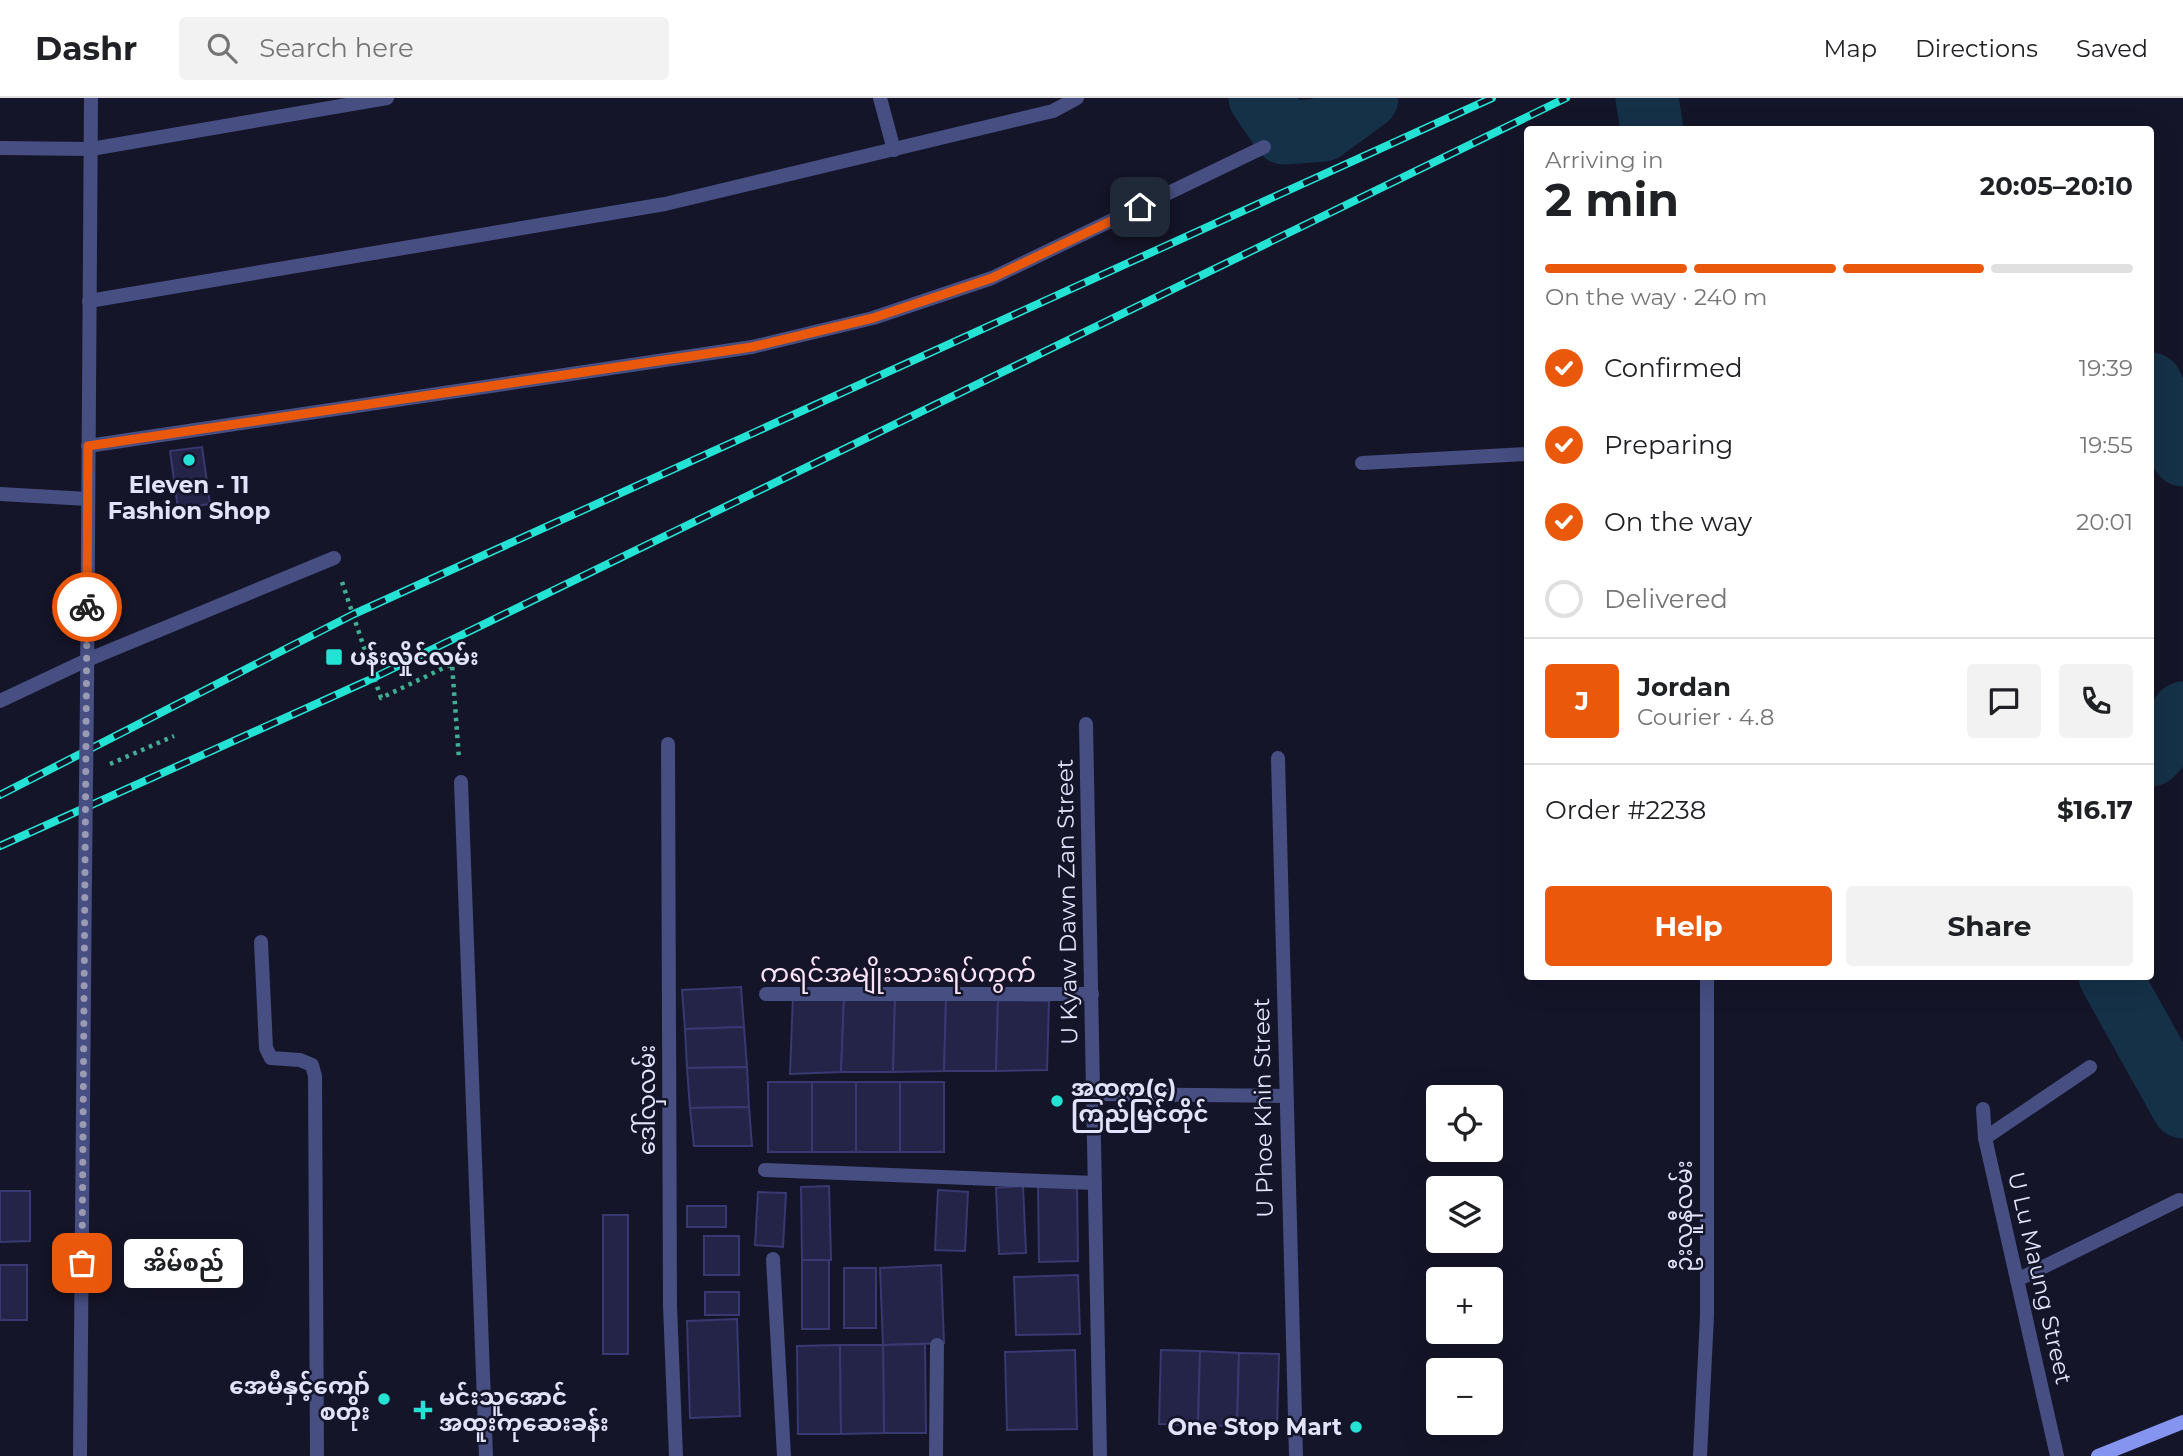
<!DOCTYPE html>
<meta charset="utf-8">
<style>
body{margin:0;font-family:Montserrat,"Noto Sans Myanmar",sans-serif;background:#f2f2f2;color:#202124;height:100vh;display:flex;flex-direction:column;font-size:26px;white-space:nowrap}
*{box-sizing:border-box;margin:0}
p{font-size:23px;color:#757577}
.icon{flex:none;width:38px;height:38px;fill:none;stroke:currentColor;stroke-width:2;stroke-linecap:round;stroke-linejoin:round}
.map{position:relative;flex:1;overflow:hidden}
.details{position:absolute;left:1524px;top:28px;width:630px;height:854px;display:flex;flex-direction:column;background:#fff;border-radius:7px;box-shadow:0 7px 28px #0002}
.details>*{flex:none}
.controls{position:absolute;left:1426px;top:987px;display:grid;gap:14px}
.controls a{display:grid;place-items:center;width:77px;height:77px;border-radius:7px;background:#fff;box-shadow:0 7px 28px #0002;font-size:35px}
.pin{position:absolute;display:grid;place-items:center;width:60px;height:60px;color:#fff;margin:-30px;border-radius:14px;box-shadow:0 4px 10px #0006}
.courier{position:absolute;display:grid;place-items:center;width:70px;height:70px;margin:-35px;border:5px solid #ea580c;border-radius:50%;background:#fff;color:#222;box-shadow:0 2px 9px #0007}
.bubble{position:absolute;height:49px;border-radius:7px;background:#fff;box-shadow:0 7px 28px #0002;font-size:23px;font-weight:700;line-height:49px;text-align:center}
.headline em{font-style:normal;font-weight:700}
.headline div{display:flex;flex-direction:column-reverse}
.headline{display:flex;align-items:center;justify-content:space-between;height:119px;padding:0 21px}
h1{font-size:46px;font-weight:700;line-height:52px}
.bar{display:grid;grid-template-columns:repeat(4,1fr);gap:10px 7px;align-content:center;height:84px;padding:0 21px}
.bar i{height:9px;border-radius:5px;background:#e0e0e0}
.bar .on{background:#ea580c}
.bar p{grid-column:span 4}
.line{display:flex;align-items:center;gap:18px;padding:0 21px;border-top:2px solid #e0e0e0}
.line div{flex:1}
.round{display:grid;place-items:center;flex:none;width:74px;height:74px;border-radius:7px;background:#f2f2f2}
ol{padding:0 21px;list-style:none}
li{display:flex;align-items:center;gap:21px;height:77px}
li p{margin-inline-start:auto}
li .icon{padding:7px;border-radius:50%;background:#ea580c;color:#fff;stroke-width:4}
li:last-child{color:#757577}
li i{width:38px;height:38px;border:4px solid #e0e0e0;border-radius:50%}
.cta{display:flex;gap:14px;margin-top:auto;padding:14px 21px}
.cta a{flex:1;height:80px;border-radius:7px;background:#ea580c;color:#fff;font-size:28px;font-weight:700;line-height:80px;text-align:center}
.cta a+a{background:#f2f2f2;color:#202124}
header{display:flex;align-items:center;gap:42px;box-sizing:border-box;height:98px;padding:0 35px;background:#fff;border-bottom:2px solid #e0e0e0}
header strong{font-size:33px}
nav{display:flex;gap:38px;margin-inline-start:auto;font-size:24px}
.search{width:490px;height:63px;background:#f2f2f2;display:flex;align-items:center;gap:18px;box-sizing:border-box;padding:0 24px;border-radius:7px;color:#757577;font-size:26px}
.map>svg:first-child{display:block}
</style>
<header>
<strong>Dashr</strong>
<div class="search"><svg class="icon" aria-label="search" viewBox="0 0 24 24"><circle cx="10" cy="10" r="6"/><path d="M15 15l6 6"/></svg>Search here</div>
<nav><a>Map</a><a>Directions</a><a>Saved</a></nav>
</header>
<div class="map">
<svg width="2183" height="1358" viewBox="0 0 2183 1358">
<rect width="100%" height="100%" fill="#151529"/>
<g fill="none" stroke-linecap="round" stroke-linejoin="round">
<g stroke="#153148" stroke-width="63">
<path d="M1260,0l24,35 39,-3 44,-32"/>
<path d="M1647,0l5,32"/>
<path d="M2151,286l32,71"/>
<path d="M2151,657l22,-23 10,-19"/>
<path d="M2110,878l73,131"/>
</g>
</g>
<g fill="#242348" stroke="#393871" stroke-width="2">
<path d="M202,349l8,57 -32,5 -8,-58z"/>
<path d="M741,889l3,40 -59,2 -3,-39z"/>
<path d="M793,897l51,1 -3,76 -51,2z"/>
<path d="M844,898l51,1 -2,75h-52z"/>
<path d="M895,899l51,2 -2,72 -51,1z"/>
<path d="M946,901l52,1 -2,71h-52z"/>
<path d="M998,902l51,1 -2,69 -51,1z"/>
<path d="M744,929l3,40 -60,1 -2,-39z"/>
<path d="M747,969l2,40 -59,1 -3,-40z"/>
<rect x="768" y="984" width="44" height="70"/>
<rect x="812" y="984" width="44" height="70"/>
<rect x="856" y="984" width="44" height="70"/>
<rect x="900" y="984" width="44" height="70"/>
<path d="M749,1009l3,39h-58l-4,-38z"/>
<path d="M1038,1087h39l1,76 -39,1z"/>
<path d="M829,1088l2,74h-29l-1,-73z"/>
<path d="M1023,1088l3,67 -27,1 -3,-66z"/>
<path d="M938,1092l30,2 -3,59 -30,-1z"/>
<path d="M0,1093h30v50l-30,1z"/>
<path d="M758,1094l28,1 -3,54 -28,-2z"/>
<rect x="687" y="1108" width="39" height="21"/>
<rect x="603" y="1117" width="25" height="139"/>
<rect x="704" y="1138" width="35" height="39"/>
<rect x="802" y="1162" width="27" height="69"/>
<rect x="0" y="1167" width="27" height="55"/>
<path d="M941,1167l3,78 -61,2 -3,-77z"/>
<rect x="844" y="1170" width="32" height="60"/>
<path d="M1078,1177l2,59 -64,1 -2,-58z"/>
<rect x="705" y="1194" width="34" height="23"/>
<path d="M737,1221l3,97 -50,2 -3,-97z"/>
<path d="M925,1246l1,89h-42l-1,-88z"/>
<path d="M840,1247l1,89h-43l-1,-88z"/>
<path d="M840,1247h43l1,88 -43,1z"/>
<path d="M1075,1252l2,79 -70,1 -2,-78z"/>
<path d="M1161,1252l39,1 -2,74 -39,-1z"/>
<path d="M1200,1253l39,2 -2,73 -39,-1z"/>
<path d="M1239,1255l40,1 -2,73 -40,-1z"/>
</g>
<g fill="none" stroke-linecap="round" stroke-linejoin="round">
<g stroke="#41af95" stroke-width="4.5" stroke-dasharray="3.5 5" stroke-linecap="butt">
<path d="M342,484l39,116 71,-34 7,95"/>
<path d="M110,666l64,-28"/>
</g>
<g stroke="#464e82" stroke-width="14">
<path d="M1086,626l14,732"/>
<path d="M668,646l2,562 6,150"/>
<path d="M1278,660l18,698"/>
<path d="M461,684l25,674"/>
<path d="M261,844l5,106 5,10 29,2 12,5 3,11 2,380"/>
<path d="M766,896h326"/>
<path d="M1983,1011l2,29 72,318"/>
<path d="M1985,1040l105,-71"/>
<path d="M765,1072l330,13"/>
<path d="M773,1161l11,197"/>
<path d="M2017,1182l162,-80"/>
<path d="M936,1358l1,-111"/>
</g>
<g stroke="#464e82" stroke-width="14">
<path d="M880,0l14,52"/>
<path d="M0,50l91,1 296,-51"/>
<path d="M89,203l576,-97 388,-93 24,-13"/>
<path d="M88,348l664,-99 121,-29 119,-40 272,-131"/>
<path d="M1362,365l166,-9"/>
<path d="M0,396l88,5"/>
<path d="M0,603l87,-41 247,-102"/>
<path d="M1093,996l193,2"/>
<path d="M1700,1358l7,-140v-340"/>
</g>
<g stroke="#464e82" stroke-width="14">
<path d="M87,594l4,-594"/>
<path d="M80,1358l5,-580"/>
</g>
<path stroke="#8494ef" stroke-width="14" d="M2098,1358l85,-34"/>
<defs>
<g id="rail">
<path d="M0,697l354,-181 1138,-516"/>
<path d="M0,748l367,-165 1199,-583"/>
</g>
</defs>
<use href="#rail" stroke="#25e3d4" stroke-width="8"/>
<use href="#rail" stroke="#151529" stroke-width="5" stroke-dasharray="16" stroke-linecap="butt"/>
<path stroke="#464e82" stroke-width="14" d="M85,778l2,-184"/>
</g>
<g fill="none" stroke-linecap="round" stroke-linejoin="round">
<path stroke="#9a9bb2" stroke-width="7" stroke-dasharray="0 12.6" d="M82,1165l5,-656"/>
<path stroke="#ea580c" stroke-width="9" d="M87,509l1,-161 664,-99 121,-29 119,-40 148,-71"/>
</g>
<g fill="#25e3d4" stroke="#151529" stroke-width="2.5">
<circle cx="189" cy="362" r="7"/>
<rect x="325" y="550" width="18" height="18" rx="3.5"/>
<circle cx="1057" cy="1003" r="7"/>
<circle cx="384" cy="1301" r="7"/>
<path d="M419.5 1301.5h7v7h7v7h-7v7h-7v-7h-7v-7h7z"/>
<circle cx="1356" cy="1329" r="7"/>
</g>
<g text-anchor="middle" stroke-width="5" stroke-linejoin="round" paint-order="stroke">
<g font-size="23" font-weight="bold" fill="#e1e3fb" stroke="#151529" text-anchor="start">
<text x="189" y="395" text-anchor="middle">Eleven - 11<tspan x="189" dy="26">Fashion Shop</tspan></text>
<text x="350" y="567">ပန်းလှိုင်လမ်း</text>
<text x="1071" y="998">အထက(၄)<tspan x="1071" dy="26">ကြည်မြင်တိုင်</tspan></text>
<text x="370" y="1296" text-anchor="end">အေမီနှင့်ကျော်<tspan x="370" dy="26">စတိုး</tspan></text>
<text x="439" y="1307">မင်းသူအောင်<tspan x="439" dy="26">အထူးကုဆေးခန်း</tspan></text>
<text x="1342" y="1337" text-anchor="end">One Stop Mart</text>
</g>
<g font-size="23" fill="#e1e3fb" stroke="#151529">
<text transform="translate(1067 804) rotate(-91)" y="8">U Kyaw Dawn Zan Street</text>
<text transform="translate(647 1002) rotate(-90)" y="8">ဒေါ်လှလမ်း</text>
<text transform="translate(1263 1010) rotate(-91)" y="8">U Phoe Khin Street</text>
<text transform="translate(1684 1118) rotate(-90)" y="8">ဦးလူနီလမ်း</text>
<text transform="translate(2040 1180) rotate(77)" y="8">U Lu Maung Street</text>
</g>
<g font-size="26" fill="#fbe3f7" stroke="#151529">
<text x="898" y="884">ကရင်အမျိုးသားရပ်ကွက်</text>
</g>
</g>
</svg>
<div class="controls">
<a><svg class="icon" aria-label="locate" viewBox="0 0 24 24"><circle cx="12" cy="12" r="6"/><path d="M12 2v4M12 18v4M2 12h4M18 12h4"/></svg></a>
<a><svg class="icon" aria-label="layers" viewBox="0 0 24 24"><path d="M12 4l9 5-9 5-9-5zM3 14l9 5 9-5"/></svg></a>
<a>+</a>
<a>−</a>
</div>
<div class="pin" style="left:82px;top:1165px;background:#ea580c"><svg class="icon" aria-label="bag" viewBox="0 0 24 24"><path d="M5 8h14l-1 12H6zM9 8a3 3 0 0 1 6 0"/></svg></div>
<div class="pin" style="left:1140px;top:109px;background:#1f2937"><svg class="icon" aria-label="home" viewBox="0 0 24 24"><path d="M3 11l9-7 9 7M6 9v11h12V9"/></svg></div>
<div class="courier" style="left:87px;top:509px"><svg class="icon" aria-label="bike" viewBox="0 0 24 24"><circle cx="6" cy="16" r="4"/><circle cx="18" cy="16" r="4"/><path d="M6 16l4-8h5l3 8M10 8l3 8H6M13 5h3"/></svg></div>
<div class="bubble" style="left:124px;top:1141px;width:119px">အိမ်စည်</div>
<section class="details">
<div class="headline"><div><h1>2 min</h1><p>Arriving in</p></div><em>20:05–20:10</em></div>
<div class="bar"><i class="on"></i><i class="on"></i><i class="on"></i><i></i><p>On the way · 240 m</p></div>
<ol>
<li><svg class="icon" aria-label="check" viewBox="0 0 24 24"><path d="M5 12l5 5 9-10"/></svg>Confirmed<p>19:39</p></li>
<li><svg class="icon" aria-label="check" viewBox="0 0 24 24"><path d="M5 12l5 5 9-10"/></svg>Preparing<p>19:55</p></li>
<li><svg class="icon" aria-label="check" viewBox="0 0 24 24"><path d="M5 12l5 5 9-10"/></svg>On the way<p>20:01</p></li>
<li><i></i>Delivered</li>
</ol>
<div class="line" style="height:126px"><b class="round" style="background:#ea580c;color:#fff">J</b><div><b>Jordan</b><p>Courier · 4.8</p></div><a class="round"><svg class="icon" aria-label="chat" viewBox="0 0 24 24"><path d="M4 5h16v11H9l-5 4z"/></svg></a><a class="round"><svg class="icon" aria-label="phone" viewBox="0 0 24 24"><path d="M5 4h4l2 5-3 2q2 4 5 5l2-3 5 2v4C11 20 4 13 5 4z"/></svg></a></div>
<div class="line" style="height:91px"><div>Order #2238</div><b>$16.17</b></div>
<div class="cta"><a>Help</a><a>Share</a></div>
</section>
</div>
